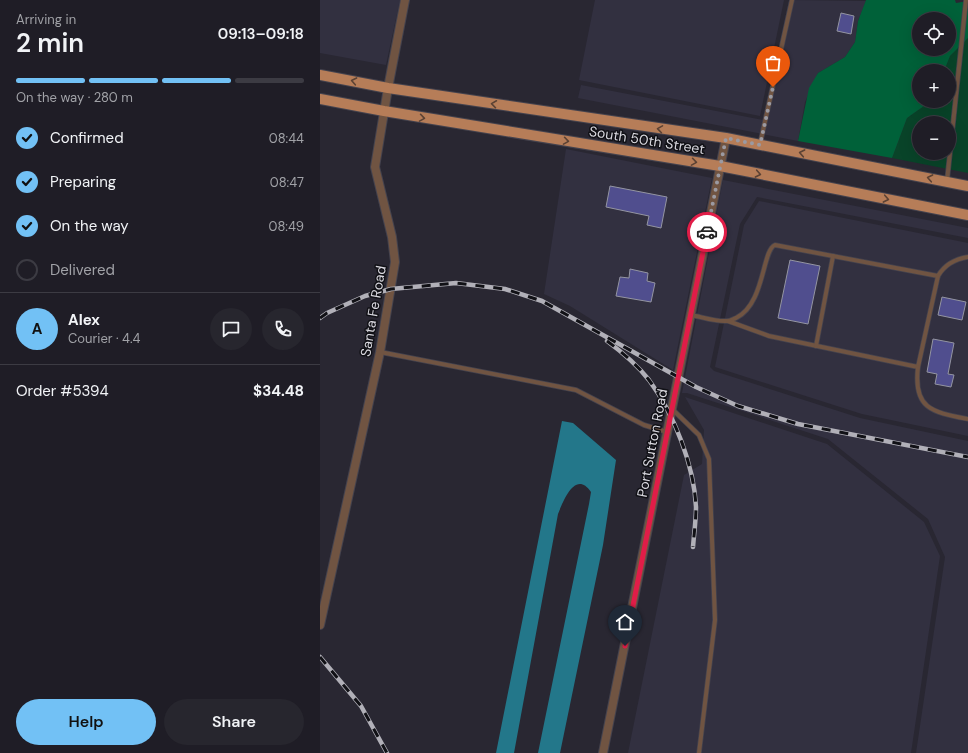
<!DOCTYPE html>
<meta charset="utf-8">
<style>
body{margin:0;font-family:"DM Sans",sans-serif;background:#27262e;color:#f1f3f6;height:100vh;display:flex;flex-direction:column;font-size:15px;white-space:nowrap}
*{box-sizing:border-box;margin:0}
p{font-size:13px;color:#a1a2a7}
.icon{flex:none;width:22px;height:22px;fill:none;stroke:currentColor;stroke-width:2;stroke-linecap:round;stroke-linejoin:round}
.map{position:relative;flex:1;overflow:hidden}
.side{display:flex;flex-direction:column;background:#1f1d26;width:320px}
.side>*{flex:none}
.buttons{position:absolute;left:592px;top:12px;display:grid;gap:8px}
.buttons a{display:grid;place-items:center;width:44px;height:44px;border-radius:50%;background:#1f1d26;box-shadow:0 4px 16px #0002,0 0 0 1px #3c3b43;font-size:20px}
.pin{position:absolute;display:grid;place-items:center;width:34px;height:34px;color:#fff;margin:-41px -17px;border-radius:50% 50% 50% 0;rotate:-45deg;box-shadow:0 0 4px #0007}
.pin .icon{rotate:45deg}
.courier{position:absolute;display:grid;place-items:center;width:40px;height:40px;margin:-20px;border:3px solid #e11d48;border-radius:50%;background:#fff;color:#222;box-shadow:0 1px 5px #0007}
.summary em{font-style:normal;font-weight:600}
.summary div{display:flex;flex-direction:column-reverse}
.summary{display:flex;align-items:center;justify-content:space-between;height:68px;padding:0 16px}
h1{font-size:26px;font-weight:600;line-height:30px}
.bar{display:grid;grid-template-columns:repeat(4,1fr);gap:6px 4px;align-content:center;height:48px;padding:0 16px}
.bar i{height:5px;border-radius:3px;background:#3c3b43}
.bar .on{background:#72c1f5}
.bar p{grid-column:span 4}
.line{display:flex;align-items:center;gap:10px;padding:0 16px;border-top:1px solid #3c3b43}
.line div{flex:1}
.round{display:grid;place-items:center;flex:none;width:42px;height:42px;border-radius:21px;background:#27262e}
ol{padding:0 16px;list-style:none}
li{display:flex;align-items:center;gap:12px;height:44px}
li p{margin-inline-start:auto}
li .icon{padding:4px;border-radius:50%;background:#72c1f5;color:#111;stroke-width:4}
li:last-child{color:#a1a2a7}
li i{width:22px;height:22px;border:2px solid #3c3b43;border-radius:50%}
.button{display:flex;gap:8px;margin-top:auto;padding:8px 16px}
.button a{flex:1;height:46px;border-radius:24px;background:#72c1f5;color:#111;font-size:16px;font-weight:600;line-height:46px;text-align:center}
.button a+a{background:#27262e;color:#f1f3f6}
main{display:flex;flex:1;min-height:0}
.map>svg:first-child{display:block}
</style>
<main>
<section class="side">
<div class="summary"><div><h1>2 min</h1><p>Arriving in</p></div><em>09:13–09:18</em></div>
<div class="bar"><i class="on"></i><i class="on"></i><i class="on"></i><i></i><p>On the way · 280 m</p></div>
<ol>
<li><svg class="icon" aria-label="check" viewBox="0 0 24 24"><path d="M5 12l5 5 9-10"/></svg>Confirmed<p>08:44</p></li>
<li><svg class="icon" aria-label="check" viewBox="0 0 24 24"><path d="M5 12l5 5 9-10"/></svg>Preparing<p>08:47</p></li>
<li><svg class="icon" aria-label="check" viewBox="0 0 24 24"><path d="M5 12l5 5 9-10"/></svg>On the way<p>08:49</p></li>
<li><i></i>Delivered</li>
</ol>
<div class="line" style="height:72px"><b class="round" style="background:#72c1f5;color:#111">A</b><div><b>Alex</b><p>Courier · 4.4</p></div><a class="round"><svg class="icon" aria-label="chat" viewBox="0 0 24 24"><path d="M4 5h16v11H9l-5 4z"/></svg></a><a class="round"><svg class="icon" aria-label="phone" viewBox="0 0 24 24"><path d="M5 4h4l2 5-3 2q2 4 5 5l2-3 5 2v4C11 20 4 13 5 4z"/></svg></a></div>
<div class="line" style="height:52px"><div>Order #5394</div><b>$34.48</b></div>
<div class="button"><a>Help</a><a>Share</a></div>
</section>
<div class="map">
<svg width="648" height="753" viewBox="0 0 648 753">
<rect width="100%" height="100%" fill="#292732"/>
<g fill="#323040">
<path d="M0,0h80l-14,65 -66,-12z"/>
<path d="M275,0h189l-24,116 -181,-36z"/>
<path d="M469,0l77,1 -8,20 -3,21 -10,15 -27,16 -13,29 -7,39 -220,-43 3,-13 182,35 2,-3z"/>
<path d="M246,149l146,29 -39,192 -103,-64 -26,-12z"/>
<path d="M403,180l245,48v10l-211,-41 -17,27 -30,143 4,4 146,47 108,23v312h-52l29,-196 -17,-38 -100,-80 -141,-46h-5z"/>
<path d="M439,201l209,42v193l-106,-22 -147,-47 29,-142z"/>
<path d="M365,397l142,47 97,78 16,34 -29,197h-283l56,-278 18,-11 2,-34z"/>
</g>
<path fill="#094429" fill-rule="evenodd" d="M648,38v135l-76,-15 15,-40 24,-17h18v-30h-5l6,-15zM599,123h30v30h-30z"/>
<path fill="#006139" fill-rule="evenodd" d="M546,0h89l1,3 12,-2v37l-18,18 -6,15h-25v30h12l-24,17 -15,40 -94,-17 11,-53 9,-15 27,-16 10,-15 3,-21zM599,19h30v30h-30z"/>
<path fill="#23778a" d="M242,421l11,2 43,37 -13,85 -43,208h-22l51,-249 2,-12c-16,-23 -28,10 -33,22l-44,239h-18z"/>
<g fill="#504e8e" stroke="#9495a2">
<path d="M521,13l13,3 -3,18 -14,-3z"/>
<path d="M290,186l57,11 -6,31 -14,-3 2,-9 -43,-9z"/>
<path d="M470,260l30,6 -12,58 -30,-6z"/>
<path d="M310,269l18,4 -1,8 8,2 -4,19 -35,-6 4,-19 9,1z"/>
<path d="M622,297l24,5 -4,18 -24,-5z"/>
<path d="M613,339l21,4 -6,31 6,1 -3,12 -16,-3 2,-10 -10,-2z"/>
</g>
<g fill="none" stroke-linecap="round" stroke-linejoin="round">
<defs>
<g id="lane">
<path d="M440,144l32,-144"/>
<path d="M627,181l19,-181"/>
<path d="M371,315c11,2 25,7 36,6 3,0 6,-2 9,-3 29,-14 26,-68 39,-73l163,31c7,-12 17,-17 30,-19"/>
<path d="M408,321l41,15 149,31 20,-91"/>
<path d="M496,346l17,-90"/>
<path d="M60,352l196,38 68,35 23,7"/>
<path d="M598,367c-5,42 14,45 50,52"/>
<path d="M352,409l27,26 10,24 6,161 -16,133"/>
</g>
<g id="street">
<path d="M0,625l60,-273 15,-90 -3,-25 -17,-70 13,-79 17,-88"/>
<path d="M283,753l123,-615"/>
</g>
<g id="primary">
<path d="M0,75l68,13 338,50 242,48"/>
<path d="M0,99l64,12 336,55 248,49"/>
</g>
</defs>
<use href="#lane" stroke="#45434e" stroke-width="5.5"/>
<use href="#street" stroke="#45434e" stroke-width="10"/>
<use href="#primary" stroke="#45434e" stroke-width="12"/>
<use href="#lane" stroke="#705442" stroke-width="4"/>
<use href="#street" stroke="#705442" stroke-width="8"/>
<use href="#primary" stroke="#b67d58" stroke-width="10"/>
<defs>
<g id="rail">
<path d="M0,318l7,-5 38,-17 26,-7 65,-6 49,6 37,12 154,86 42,19 60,18 170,33"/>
<path d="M287,341c15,11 31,25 42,39 25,34 45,85 47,127 0,13 -2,27 -3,40"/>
<path d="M0,657l41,49 26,47"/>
</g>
</defs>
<use href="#rail" stroke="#b1b0b8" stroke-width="4.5"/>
<use href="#rail" stroke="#111116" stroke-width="3" stroke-dasharray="9" stroke-linecap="butt"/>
</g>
<defs><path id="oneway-chevron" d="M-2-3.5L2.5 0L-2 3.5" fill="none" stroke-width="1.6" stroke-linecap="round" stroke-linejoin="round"/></defs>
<g stroke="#5b4234">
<use href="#oneway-chevron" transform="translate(34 81) rotate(-169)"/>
<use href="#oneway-chevron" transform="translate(174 104) rotate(-172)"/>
<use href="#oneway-chevron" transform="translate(102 118) rotate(9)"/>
<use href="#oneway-chevron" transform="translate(340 129) rotate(-171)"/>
<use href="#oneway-chevron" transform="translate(246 141) rotate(9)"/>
<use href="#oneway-chevron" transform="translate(482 153) rotate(-169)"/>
<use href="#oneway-chevron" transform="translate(374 162) rotate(9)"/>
<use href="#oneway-chevron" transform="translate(438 174) rotate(11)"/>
<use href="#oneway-chevron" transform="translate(610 178) rotate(-169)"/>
<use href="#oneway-chevron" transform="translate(566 199) rotate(11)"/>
</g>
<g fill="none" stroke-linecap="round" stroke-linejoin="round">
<path stroke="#9b9aa2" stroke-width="4" stroke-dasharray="0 7.2" d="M387,232l19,-94 34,7 13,-58"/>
<path stroke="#e11d48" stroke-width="5" d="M305,646l82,-414"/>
</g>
<g text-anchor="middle" stroke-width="3" stroke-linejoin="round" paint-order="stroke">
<g font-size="14" fill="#d9d8df" stroke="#111116">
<text transform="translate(327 140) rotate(9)" y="5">South 50th Street</text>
<text transform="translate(53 311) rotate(-80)" y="5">Santa Fe Road</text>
<text transform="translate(332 443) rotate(-79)" y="5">Port Sutton Road</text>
</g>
</g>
</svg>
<div class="buttons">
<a><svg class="icon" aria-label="locate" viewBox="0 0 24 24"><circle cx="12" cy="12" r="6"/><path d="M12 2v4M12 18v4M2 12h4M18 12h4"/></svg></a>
<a>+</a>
<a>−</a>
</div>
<div class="pin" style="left:453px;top:87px;background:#ea580c"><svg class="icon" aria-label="bag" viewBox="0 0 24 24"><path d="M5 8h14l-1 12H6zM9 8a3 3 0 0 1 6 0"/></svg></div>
<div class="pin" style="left:305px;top:646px;background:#1f2937"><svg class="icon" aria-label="home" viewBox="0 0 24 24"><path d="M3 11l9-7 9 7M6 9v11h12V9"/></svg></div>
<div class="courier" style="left:387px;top:232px"><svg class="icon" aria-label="car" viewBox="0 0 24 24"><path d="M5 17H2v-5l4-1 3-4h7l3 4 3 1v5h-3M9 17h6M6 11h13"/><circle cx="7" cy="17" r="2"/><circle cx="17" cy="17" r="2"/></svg></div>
</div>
</main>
